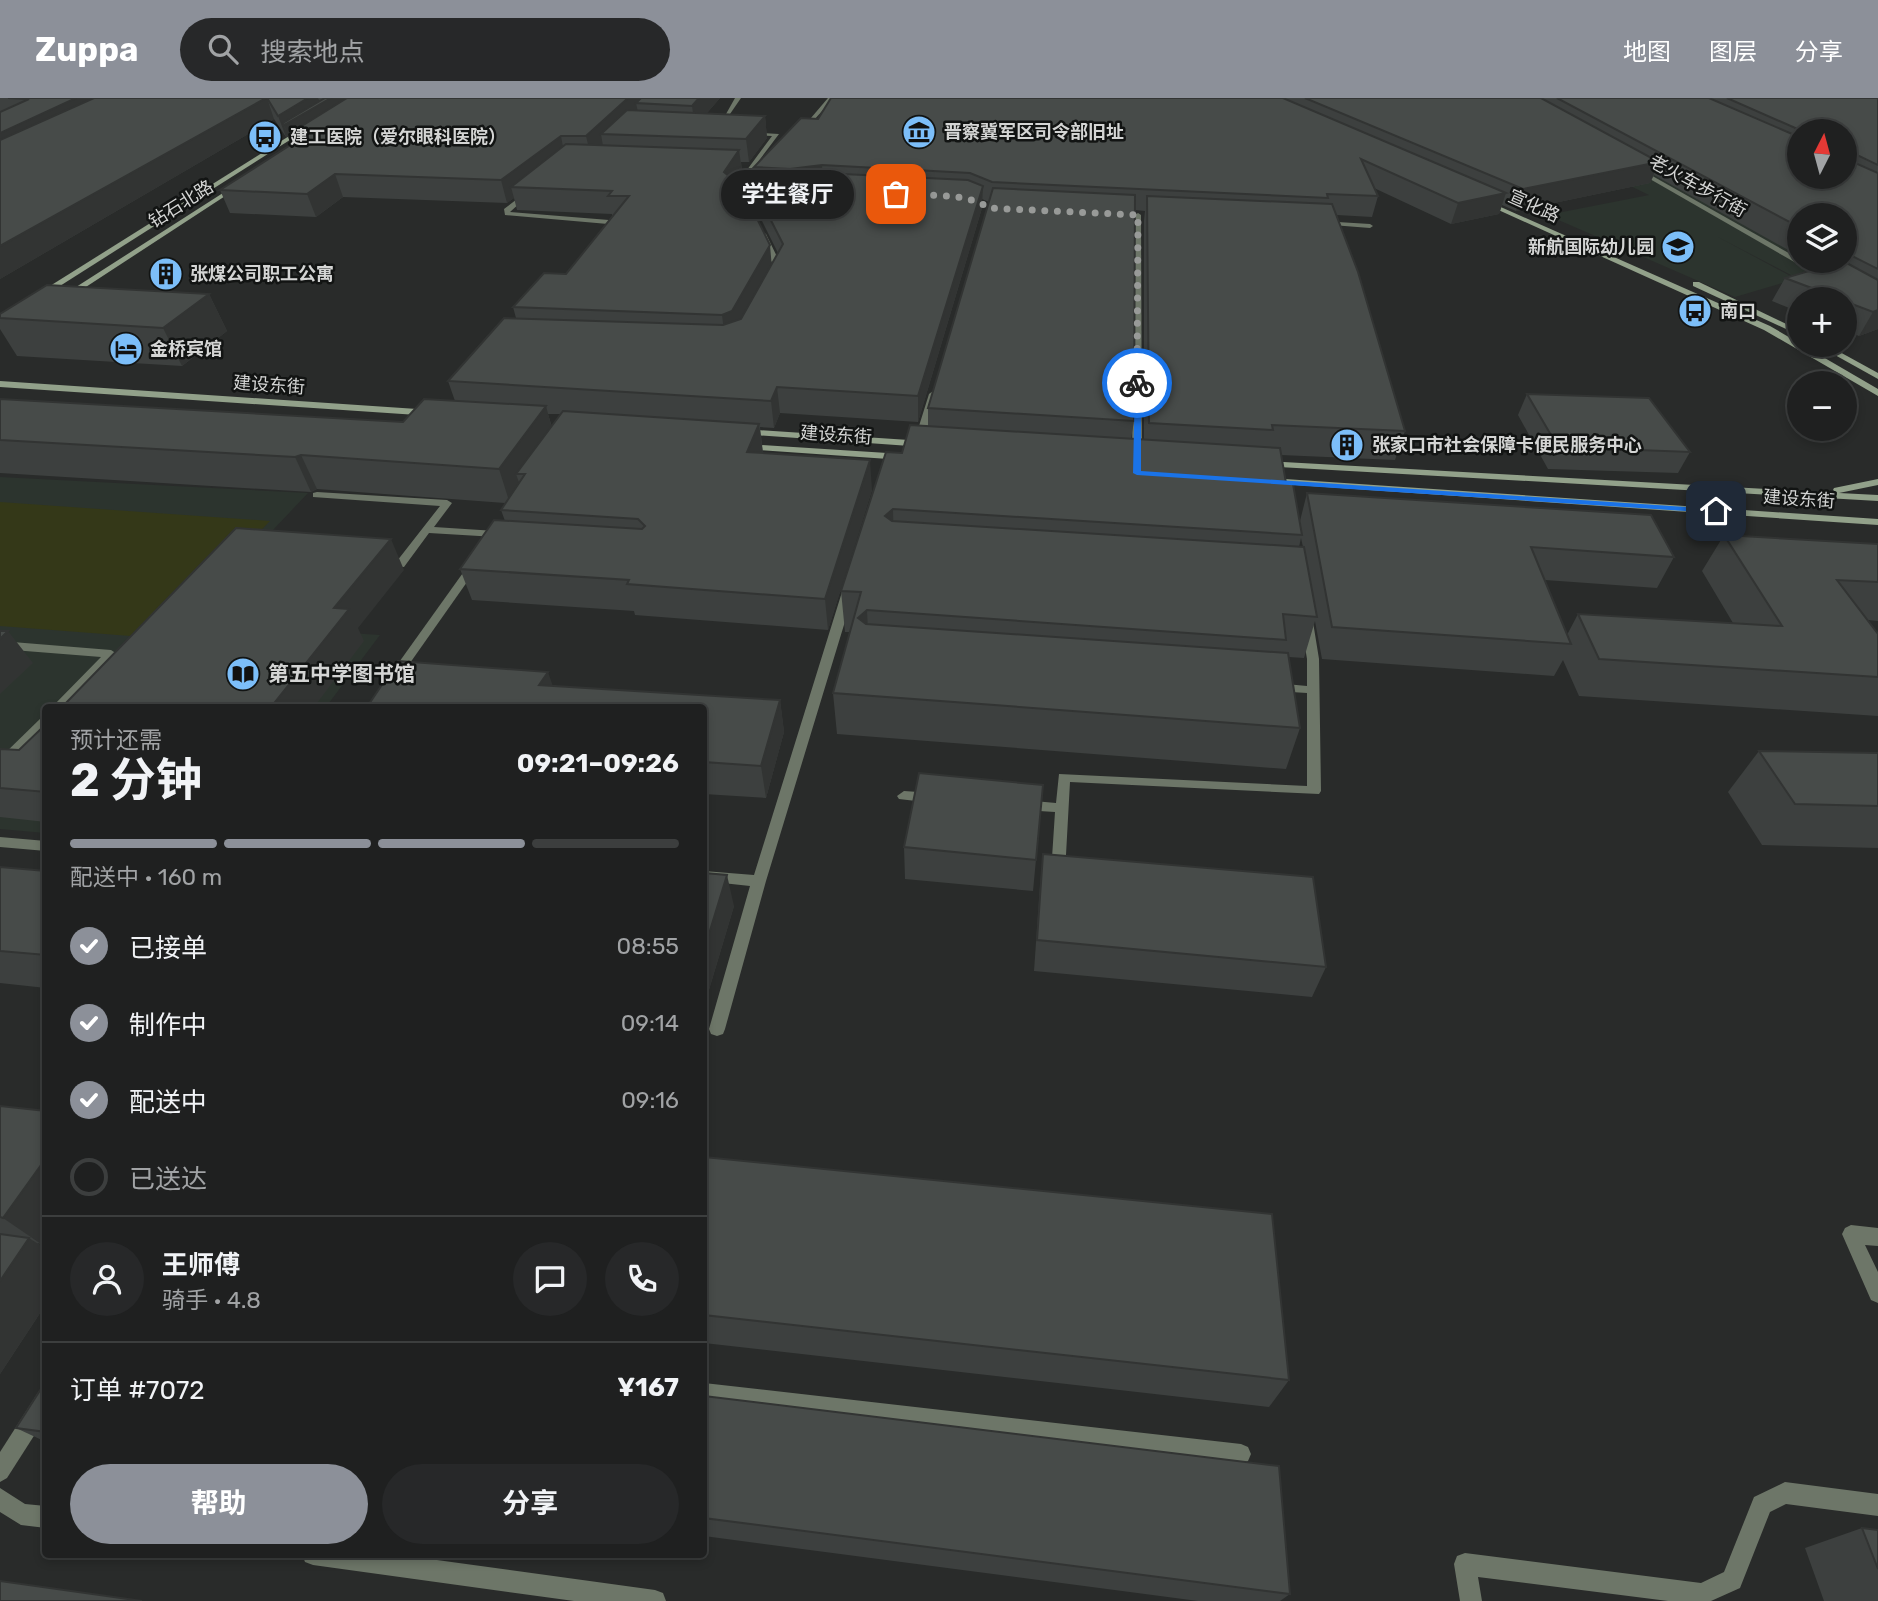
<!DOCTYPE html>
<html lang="zh">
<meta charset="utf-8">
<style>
body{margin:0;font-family:Rubik,"Noto Sans SC",sans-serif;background:#272829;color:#f1f3f6;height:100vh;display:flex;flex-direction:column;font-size:26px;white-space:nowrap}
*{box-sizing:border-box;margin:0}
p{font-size:23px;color:#a1a3a5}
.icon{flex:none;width:38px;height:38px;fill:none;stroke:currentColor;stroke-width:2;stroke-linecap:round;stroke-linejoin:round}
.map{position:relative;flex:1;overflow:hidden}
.details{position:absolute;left:42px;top:606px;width:665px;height:854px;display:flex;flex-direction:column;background:#1f2020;border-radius:7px;box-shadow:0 4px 10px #0003,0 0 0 2px #3c3e3e}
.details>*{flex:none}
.needle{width:46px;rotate:6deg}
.controls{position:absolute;left:1787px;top:21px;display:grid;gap:14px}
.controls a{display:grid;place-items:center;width:70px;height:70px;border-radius:50%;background:#1f2020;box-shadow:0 4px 10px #0003,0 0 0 2px #3c3e3e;font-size:35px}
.pin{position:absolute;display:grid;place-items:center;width:60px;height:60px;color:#fff;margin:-30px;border-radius:14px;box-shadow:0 4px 10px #0006}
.courier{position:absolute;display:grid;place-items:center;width:70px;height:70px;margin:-35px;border:5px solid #1a73e8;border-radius:50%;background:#fff;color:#222;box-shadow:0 2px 9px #0007}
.bubble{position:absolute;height:49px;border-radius:24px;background:#1f2020;box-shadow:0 4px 10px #0003,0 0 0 2px #3c3e3e;font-size:23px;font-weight:700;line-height:49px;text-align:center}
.overview em{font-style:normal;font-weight:700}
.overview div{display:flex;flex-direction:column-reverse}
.overview{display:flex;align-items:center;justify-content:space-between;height:119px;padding:0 28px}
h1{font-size:46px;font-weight:700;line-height:52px}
.bar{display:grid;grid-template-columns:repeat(4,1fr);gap:10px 7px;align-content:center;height:84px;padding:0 28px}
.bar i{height:9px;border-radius:5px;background:#3c3e3e}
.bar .active{background:#8c9099}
.bar p{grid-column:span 4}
.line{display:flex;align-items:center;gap:18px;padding:0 28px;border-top:2px solid #3c3e3e}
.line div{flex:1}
.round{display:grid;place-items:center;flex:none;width:74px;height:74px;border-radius:37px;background:#272829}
ol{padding:0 28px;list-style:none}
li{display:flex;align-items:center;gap:21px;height:77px}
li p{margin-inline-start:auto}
li .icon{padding:7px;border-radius:50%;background:#8c9099;color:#fff;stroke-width:4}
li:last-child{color:#a1a3a5}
li i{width:38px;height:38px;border:4px solid #3c3e3e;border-radius:50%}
.button{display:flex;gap:14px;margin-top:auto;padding:14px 28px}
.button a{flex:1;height:80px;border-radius:42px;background:#8c9099;color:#fff;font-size:28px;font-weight:700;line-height:80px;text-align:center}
.button a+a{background:#272829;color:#f1f3f6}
header{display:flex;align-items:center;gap:42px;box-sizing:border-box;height:98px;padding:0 35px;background:#8c9099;color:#fff}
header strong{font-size:33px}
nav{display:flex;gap:38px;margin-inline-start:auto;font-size:24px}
.search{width:490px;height:63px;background:#272829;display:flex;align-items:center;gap:18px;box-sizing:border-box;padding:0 24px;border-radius:38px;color:#a1a3a5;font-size:26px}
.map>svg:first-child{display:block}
</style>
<header>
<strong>Zuppa</strong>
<div class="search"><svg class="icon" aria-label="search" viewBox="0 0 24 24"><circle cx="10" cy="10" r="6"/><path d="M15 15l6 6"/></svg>搜索地点</div>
<nav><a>地图</a><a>图层</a><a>分享</a></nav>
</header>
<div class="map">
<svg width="1878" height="1503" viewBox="0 0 1878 1503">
<rect width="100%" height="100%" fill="#292b2a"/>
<g fill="#2c342e">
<path d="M1528,0l271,149v14h25l20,38h-7l-121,-63 80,43 -61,18 -188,-82 102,-20 -29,-14z"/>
<path d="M0,379l308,16 -122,129 194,13 -54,72h-280l-1,126 -45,-4z"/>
</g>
<path fill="#343818" d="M0,404l270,19 -113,117 -157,-12z"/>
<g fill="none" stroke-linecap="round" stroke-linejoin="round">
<g fill="#6d7668" fill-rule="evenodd">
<path d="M735,0h6l-11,16h-4z"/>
<path d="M828,0h6l-31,34h-4z"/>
<path d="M0,543l111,9 6,4 -52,53h-13l49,-50 -101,-8z"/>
<path d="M46,618v12l-41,41 -5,2v-13l42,-41z"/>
</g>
<g fill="#6d7668" fill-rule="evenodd">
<path d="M747,34l32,2 -43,57 -3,-2 39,-53 -23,-1z"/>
<path d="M1636,71h4l163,92 -7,2 -160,-92z"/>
<path d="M530,91l2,3 -22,20 99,8 15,8 -6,5 -3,-2 2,-3 -9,-4 -103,-9 -1,-6z"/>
<path d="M1138,115l3,2 1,244 -5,3 -5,-3 3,-244z"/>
<path d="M1321,123l49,3 3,2 -3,2 -51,-4z"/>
<path d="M762,134l4,2 17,35 -4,8 -7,-2 3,-6 -17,-35z"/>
<path d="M933,293l4,3 -13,48 -8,2 -2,-2 15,-48z"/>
<path d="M317,394l130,8 5,3 -18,24 62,4 5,3 -5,3 -67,-4 -25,34 -20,-1 -5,-3 1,-2h17l43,-55 -127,-9v-4z"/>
<path d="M474,464l5,3 -100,142h-12l103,-144z"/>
<path d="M848,491l6,3 -88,289 -41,148 -2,5 -6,2 -6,-2 -2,-5 41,-143 -46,-5v-10l50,4 88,-283z"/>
<path d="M1307,521l6,3 6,37 2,132 -2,3 -249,-12 -5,91 -2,4h-10l-2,-4 4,-61 -32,-2 -7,-5 7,-5 33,3 3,-29 248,12v-93l-32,-2 -6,-4 6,-4 32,3v-27l-6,-37z"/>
<path d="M904,693l29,2 7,5 -7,5 -34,-4 -2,-3z"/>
<path d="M0,739l46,4v10l-46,-4z"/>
<path d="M1851,1127l27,3v18l-13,-1 13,27v31l-7,-3 -29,-66 3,-6z"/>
<path d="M704,1285l537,61 7,3 3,7 -3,7 -7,3 -537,-61z"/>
<path d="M46,1290v29l-39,61 -7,4v-30l39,-61z"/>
<path d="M1785,1384l93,12v22l-92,-12 -16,8 -30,76 -29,13h-43l-190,-24 4,24h-22l-6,-37 3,-8 8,-3 236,30 23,-11 30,-75z"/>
<path d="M0,1390l25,16 21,2v22l-25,-3 -21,-13z"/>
<path d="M302,1456h91l262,36 8,3 3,8h-92l-261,-36 -8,-3z"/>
</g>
<g fill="#92a18a" fill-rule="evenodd">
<path d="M302,30l2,3 -263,167 -7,-2z"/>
<path d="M237,86l2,3 -170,111 -7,-2z"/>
<path d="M1485,102l285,126 108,63v7l-114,-66 -281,-127z"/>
<path d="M1693,184h6l100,48v5l-106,-49z"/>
<path d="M1817,247h10l51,28v6z"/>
<path d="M0,283l432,29 5,3 -5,3 -432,-29z"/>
<path d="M742,331l182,12 5,3 -5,3 -185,-13v-4z"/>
<path d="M746,346l157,10 5,3 -5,3 -160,-11 -2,-2z"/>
<path d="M1266,363l571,32 -4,-3 1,-2 44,-9v6l-39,8 39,2v6l-615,-35 -2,-2z"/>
<path d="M1269,380l609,41v6l-612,-42 -2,-2z"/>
</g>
</g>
<g fill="#3d403f" fill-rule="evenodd">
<path d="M0,0h720l-13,15 58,3 2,22 -18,24h-8l1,9 2,3h11l-1,-7 64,-48 13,-21h1047v231l-19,7 -15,-6v-31h-45v13l-27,-11 13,-23 35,-10 -12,-7h36v-46h-45v41l-145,-81 -4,8 -134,28 -14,-6 -3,9 -48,10 -77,-36 4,8 -6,21 -35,-2 68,216 -10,29 -114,-5 5,28 14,38 7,-28 367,64 -17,31 -112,-8 22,55 11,-21 155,9 -31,-52 22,-36 154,9v77l-10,-1 10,14v82l-299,-20 -16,-36 -9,16 -232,-17 -7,-38 -11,37 -15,-1 11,71 -14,41 -449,-35 -4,-41 17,-61h-5l-4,-41 61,-138 26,-27v-18l61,-206 -7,-3v9l-64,214 -138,-9 -6,15 -14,-1 3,26 109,37 -44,140 -193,-15 -1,-4 -162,-11 -12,-31 45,-48 -4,-11 4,-7 -188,-14 -6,3 -311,-19v-74l403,23 52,-21 -7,-20 68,-63 -3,-11 53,-33 46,-57v-3l-95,-4 -3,-12 -7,5 -164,-6 -27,20 -86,-4 -10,-23 71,-45 -3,-9 -2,1 -12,-18 -274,160zM1799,33h45v46h-45zM748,102l6,5 24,48 -6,11zM1135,112l10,1 -1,9v220l-13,-1 3,-18zM548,316h13l-9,13zM1301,440l2,9h-4z"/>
<path d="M209,196l18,37 -45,35 -165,-10 -17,-27v-15z"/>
<path d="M1527,296l163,58 -12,21 -130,-4 -30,-54z"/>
<path d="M553,588l227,14 4,32 -18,66 -62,-4v-87z"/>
<path d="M46,626v98l-46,-5v-68l19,1z"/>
<path d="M1759,653l119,2v95l-116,-3 -34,-53z"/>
<path d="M1043,687l-10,106 -128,-12 -1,-32z"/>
<path d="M1043,756l283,113 -14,30 -278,-26 6,-85z"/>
<path d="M0,769l46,4v117l-46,-5z"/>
<path d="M704,775l30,33 -26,87h-4z"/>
<path d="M0,1008l41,138 -4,-1 9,6v55l-46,70z"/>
<path d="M704,1059l585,223 -20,27 -565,-64z"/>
<path d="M46,1283v61l-30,-14z"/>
<path d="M704,1298l586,198 -10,7h-82l-494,-65z"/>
<path d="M1862,1430l16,2v71h-54l-19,-53z"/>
</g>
<g fill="#323433">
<path d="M76,0h53l-129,62v-27z"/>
<path d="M267,0l7,21 -274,160v-33z"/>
<path d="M308,0h10l3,6 8,-6h42l-81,36 4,12 -2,1 -8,-22 -1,-2 5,13 -2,1 -8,-21z"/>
<path d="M628,0h12l-4,5 2,9 -37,22 2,12 -12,11 -5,-21z"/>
<path d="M699,0h21l-25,29 -3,-21z"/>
<path d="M765,18l2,22 -18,24 -3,-23z"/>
<path d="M561,38l4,22 -54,29 3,11 -7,5 -6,-23z"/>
<path d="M739,52l3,21 -5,1 1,6 -12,16 -2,-22z"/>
<path d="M1659,64l-9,21 -134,28 7,-22z"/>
<path d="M822,67l1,20 -31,4 -2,-20z"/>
<path d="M335,76l8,23 -27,20 -9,-23z"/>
<path d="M983,88l-1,22 -64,214v-26z"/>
<path d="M1506,95l-7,21 -48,10 7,-21z"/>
<path d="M770,147l2,24 -37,67 -10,4 -3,-25z"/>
<path d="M209,196l18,37 -45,35 -19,-38z"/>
<path d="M1878,212v19l-19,7 14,-24z"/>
<path d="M777,289l3,26 -6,15 -3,-27z"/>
<path d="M546,308l9,34 -39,34 5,14 -11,16 -11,-35z"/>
<path d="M759,326l4,30 -16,-2z"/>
<path d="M301,357l16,34 -6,3 -16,-35z"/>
<path d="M870,362l2,30 -44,140 -3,-31z"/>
<path d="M893,411l1,40 -9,-33z"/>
<path d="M391,441l13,31 -46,58 6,13 -50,66h-43l63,-99z"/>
<path d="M867,512l2,41 -11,-33z"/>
<path d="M8,533l25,32 -33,31v-55z"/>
<path d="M548,574l11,32 -20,-19z"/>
<path d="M780,602l4,32 -18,66 -5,-32z"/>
<path d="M727,777l7,31 -26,87 -4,-15v-28z"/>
<path d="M46,1060v79l-5,7 -38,-26z"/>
<path d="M29,1140l17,11v55l-46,70v-93z"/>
</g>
<g fill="#474b49" stroke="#323433" stroke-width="2">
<path d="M8,0h68l-76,35v-21l29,-13z"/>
<path d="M94,0h172l-266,148v-106z"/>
<path d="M267,0h41l-30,18z"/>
<path d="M325,0h6l-47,27 -1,-2z"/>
<path d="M347,0h281l-42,38h-25l-60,44 -166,-6 -28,20 -87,-4 75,-48 -6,-8z"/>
<path d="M641,0h58l-7,8 -56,-3z"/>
<path d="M831,0h452l223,95 -48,10 -97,-44 17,37 -51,-2 1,4 -336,-16 -22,-9 -148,-8 -32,4 -36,-2 47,-49 17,1z"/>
<path d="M1305,0h236l118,64 -136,27z"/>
<path d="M1557,0h152l90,39v40h45v-19l34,15v96l-34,-17v-37h-45v12z"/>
<path d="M1727,0h151v67l-23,-11h-9l-2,2v-25h-42z"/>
<path d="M627,12l138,6 -19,23 -145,-5z"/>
<path d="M566,46l173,6 -15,22 17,14 29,59 -38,66 -10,4 -209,-8 31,-34 22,1 63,-78h-21l4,-5 -101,-4z"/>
<path d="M740,70l4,6 46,3 32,-4 146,7 15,6 -65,210 -141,-9 -6,14 -323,-20 56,-63 219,7 18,-6 42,-75 -31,-61 -15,-11z"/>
<path d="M993,90l142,7 -1,226 -206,-13z"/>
<path d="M1147,98l185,8 26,68 47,159 -133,-6 1,5 -124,-7z"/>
<path d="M1843,163l35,19v30l-5,2 -29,-11v-2h-3l-56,-21z"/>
<path d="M47,187l162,9 -46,34 -163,-10v-4z"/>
<path d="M1527,296l122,4 41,54 -132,-5z"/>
<path d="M0,301l403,23 21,-23 122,7 -47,63 -198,-14 -6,2 -295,-17z"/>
<path d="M563,313l196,13 -12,28 123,8 -45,139 -198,-15 2,-4 -169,-11 34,-49 148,9 3,-3 -7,-7 -137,-9 24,-36h-9z"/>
<path d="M910,327l370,23 6,35 7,1 9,51 -409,-26 -8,7 7,5 412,26 13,70 -34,-3 3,26 -419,-30 -9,8 8,6 422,29 12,75 -467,-35 28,-101 -20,-1 45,-139 16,1z"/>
<path d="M1307,395l344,22 23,42 -143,-10 40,97 -239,-17z"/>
<path d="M236,430l155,11 -57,69 15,1 -78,98h-209z"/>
<path d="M1724,437l154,9v38l-41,-2 41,54v43l-279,-18 -21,-45 204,12z"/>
<path d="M0,533h8l-8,8z"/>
<path d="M398,563l150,11 -9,13 241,15 -19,66 -57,-4v-55h-337z"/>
<path d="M46,626v68l-46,-4v-39l19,1z"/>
<path d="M1759,653l119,2v53l-83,-2z"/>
<path d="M919,675l124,12 -7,75 -132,-13z"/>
<path d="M1043,756l270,23 13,90 -289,-27z"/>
<path d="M0,769l46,4v84l-46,-4z"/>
<path d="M704,775l23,2 -23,75z"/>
<path d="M0,1008l46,5v47l-43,60 -3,-1z"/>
<path d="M704,1059l568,57 17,166 -585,-65z"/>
<path d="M0,1136l29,4 -29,43z"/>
<path d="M46,1283v51l-30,-4z"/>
<path d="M704,1298l575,70 11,128 -586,-76z"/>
<path d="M1862,1430l16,2v39z"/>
<path d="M0,1483l142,20h-142z"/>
</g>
<path fill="#1a73e8" d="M1135,283l6,2v88l575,38 4,2 -4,2 -579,-38 -4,-2z"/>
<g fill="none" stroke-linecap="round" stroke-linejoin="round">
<path stroke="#989a98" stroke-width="7" stroke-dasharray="0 12.6" d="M896,96c25,2 73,-2 92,14l150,7 -1,168"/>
</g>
<defs>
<symbol id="museum-disc" viewBox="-11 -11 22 22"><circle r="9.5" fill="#7cbef9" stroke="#121413"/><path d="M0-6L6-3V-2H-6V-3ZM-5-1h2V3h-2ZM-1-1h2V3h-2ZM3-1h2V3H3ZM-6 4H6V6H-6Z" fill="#111"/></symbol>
<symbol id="bus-disc" viewBox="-11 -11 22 22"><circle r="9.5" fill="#7cbef9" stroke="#121413"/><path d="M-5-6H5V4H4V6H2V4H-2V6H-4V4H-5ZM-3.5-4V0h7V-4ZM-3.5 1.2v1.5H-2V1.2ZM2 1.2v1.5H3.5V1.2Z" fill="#111"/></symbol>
<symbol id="school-disc" viewBox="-11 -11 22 22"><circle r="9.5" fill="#7cbef9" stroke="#121413"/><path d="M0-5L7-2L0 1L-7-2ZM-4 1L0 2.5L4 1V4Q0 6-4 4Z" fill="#111"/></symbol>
<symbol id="building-disc" viewBox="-11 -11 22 22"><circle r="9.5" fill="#7cbef9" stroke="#121413"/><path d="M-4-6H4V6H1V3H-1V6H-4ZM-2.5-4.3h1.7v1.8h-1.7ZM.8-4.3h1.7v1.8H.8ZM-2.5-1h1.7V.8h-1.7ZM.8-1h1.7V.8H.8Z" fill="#111"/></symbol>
<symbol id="hotel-disc" viewBox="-11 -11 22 22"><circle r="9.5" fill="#7cbef9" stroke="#121413"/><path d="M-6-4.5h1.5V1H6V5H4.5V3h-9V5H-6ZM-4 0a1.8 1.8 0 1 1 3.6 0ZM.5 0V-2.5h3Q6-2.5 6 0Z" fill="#111"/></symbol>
<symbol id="library-disc" viewBox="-11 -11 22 22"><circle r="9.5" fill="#7cbef9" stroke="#121413"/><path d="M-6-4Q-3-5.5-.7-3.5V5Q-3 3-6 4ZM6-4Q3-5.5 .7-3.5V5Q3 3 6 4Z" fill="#111"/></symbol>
</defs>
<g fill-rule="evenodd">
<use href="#museum-disc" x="900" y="15" width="38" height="38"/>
<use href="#bus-disc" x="246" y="20" width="38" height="38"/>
<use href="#school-disc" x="1659" y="130" width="38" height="38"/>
<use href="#building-disc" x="147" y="157" width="38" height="38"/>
<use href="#bus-disc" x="1676" y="194" width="38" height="38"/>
<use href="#hotel-disc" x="107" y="232" width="38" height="38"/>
<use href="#building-disc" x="1328" y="328" width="38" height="38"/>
<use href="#library-disc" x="224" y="557" width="38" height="38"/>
</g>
<g text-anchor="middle" stroke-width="5" stroke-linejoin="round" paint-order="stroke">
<g font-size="18" font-weight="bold" fill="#d4d5d4" stroke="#121413" text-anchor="start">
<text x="944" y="40">晋察冀军区司令部旧址</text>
<text x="290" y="45">建工医院（爱尔眼科医院）</text>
<text x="1654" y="155" text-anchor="end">新航国际幼儿园</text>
<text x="190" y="182">张煤公司职工公寓</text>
<text x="1720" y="219">南口</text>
<text x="150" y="257">金桥宾馆</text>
<text x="1372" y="353">张家口市社会保障卡便民服务中心</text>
</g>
<g font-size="18" fill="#d4d5d4" stroke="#121413">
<text transform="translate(1698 88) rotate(29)" y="6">老火车步行街</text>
<text transform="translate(181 106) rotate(-32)" y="6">钻石北路</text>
<text transform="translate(1534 108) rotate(24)" y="6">宣化路</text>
<text transform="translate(269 287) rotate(4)" y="6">建设东街</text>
<text transform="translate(836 337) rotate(4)" y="6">建设东街</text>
<text transform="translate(1799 401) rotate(4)" y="6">建设东街</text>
</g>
<g font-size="21" font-weight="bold" fill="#d4d5d4" stroke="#121413" text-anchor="start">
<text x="268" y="583">第五中学图书馆</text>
</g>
</g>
</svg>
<div class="controls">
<a><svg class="needle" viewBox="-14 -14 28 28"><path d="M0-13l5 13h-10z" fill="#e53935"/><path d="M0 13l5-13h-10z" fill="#a1a3a5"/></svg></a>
<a><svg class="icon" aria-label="layers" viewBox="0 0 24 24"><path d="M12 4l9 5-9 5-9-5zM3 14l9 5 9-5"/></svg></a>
<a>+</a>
<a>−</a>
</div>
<div class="pin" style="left:896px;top:96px;background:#ea580c"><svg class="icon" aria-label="bag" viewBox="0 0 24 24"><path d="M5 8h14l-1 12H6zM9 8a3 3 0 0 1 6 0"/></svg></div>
<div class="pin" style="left:1716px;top:413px;background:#1f2937"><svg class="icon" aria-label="home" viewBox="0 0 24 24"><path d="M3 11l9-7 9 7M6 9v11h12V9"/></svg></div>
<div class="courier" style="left:1137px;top:285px"><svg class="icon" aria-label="bike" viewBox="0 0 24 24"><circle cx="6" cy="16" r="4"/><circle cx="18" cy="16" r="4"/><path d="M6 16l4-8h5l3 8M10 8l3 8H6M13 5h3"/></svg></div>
<div class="bubble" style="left:721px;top:72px;width:133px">学生餐厅</div>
<section class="details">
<div class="overview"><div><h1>2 分钟</h1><p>预计还需</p></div><em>09:21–09:26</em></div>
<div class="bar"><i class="active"></i><i class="active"></i><i class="active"></i><i></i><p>配送中 · 160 m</p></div>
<ol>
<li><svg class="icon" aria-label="check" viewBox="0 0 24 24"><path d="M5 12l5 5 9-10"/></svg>已接单<p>08:55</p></li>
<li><svg class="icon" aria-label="check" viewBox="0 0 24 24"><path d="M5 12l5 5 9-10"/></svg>制作中<p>09:14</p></li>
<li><svg class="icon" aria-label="check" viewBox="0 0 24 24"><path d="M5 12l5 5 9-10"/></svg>配送中<p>09:16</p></li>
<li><i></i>已送达</li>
</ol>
<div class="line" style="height:126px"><a class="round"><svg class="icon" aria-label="person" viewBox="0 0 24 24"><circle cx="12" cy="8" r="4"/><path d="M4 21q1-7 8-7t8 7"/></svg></a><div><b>王师傅</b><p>骑手 · 4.8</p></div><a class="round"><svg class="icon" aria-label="chat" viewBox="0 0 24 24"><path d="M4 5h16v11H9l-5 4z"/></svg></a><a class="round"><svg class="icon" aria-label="phone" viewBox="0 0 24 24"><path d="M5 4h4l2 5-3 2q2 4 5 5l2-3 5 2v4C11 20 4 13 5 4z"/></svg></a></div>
<div class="line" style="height:91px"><div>订单 #7072</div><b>¥167</b></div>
<div class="button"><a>帮助</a><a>分享</a></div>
</section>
</div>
